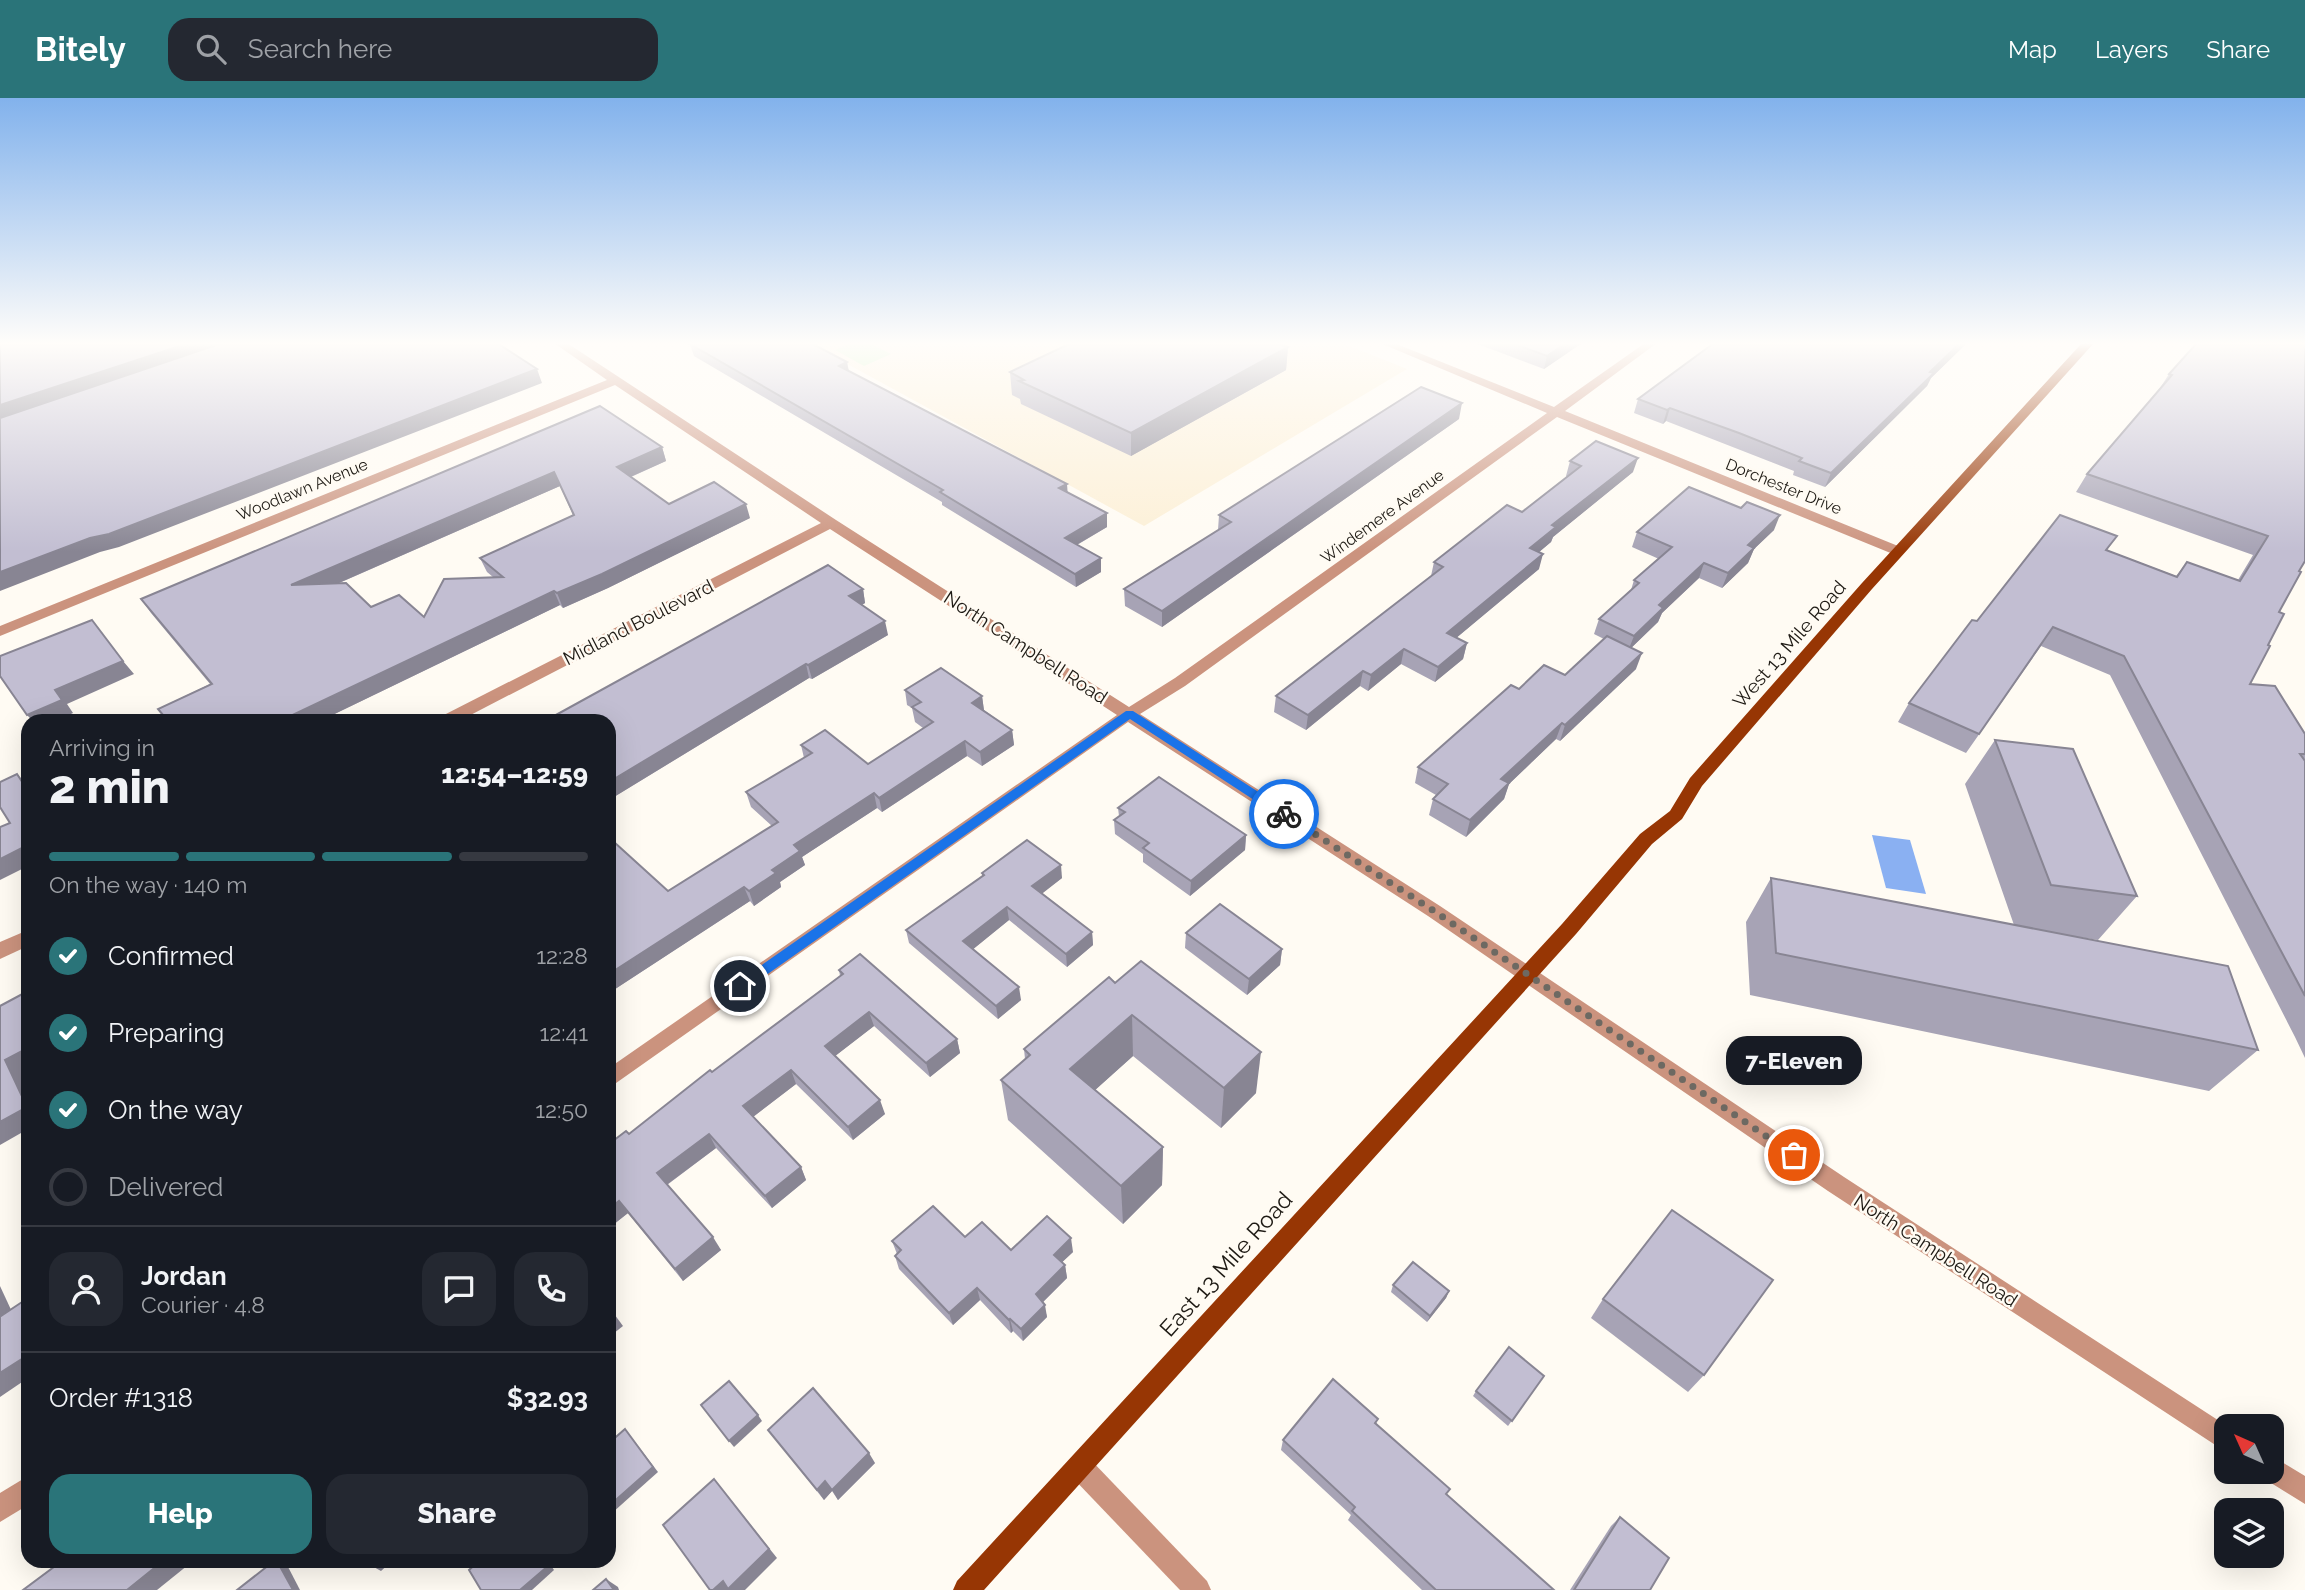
<!DOCTYPE html>
<meta charset="utf-8">
<style>
body{margin:0;font-family:Raleway,sans-serif;background:#242831;color:#f1f3f6;height:100vh;display:flex;flex-direction:column;font-size:26px;white-space:nowrap}
*{box-sizing:border-box;margin:0}
p{font-size:23px;color:#9ea1a6}
.icon{flex:none;width:38px;height:38px;fill:none;stroke:currentColor;stroke-width:2;stroke-linecap:round;stroke-linejoin:round}
.map{position:relative;flex:1;overflow:hidden}
.side{position:absolute;left:21px;top:616px;width:595px;height:854px;display:flex;flex-direction:column;background:#171b24;border-radius:21px;box-shadow:0 7px 28px #0002}
.side>*{flex:none}
.needle{width:46px;rotate:315deg}
.controls{position:absolute;left:2214px;top:1316px;display:grid;gap:14px}
.controls a{display:grid;place-items:center;width:70px;height:70px;border-radius:14px;background:#171b24;box-shadow:0 7px 28px #0002;font-size:35px}
.pin{position:absolute;display:grid;place-items:center;width:60px;height:60px;color:#fff;margin:-30px;border:4px solid #fff;border-radius:50%;box-shadow:0 2px 7px #0007}
.courier{position:absolute;display:grid;place-items:center;width:70px;height:70px;margin:-35px;border:5px solid #1a73e8;border-radius:50%;background:#fff;color:#222;box-shadow:0 2px 9px #0007}
.bubble{position:absolute;height:49px;border-radius:21px;background:#171b24;box-shadow:0 7px 28px #0002;font-size:23px;font-weight:800;line-height:49px;text-align:center}
.headline em{font-style:normal;font-weight:800}
.headline div{display:flex;flex-direction:column-reverse}
.headline{display:flex;align-items:center;justify-content:space-between;height:119px;padding:0 28px}
h1{font-size:46px;font-weight:800;line-height:52px}
.bar{display:grid;grid-template-columns:repeat(4,1fr);gap:10px 7px;align-content:center;height:84px;padding:0 28px}
.bar i{height:9px;border-radius:5px;background:#363941}
.bar .on{background:#2a7479}
.bar p{grid-column:span 4}
.line{display:flex;align-items:center;gap:18px;padding:0 28px;border-top:2px solid #363941}
.line div{flex:1}
.round{display:grid;place-items:center;flex:none;width:74px;height:74px;border-radius:21px;background:#242831}
ol{padding:0 28px;list-style:none}
li{display:flex;align-items:center;gap:21px;height:77px}
li p{margin-inline-start:auto}
li .icon{padding:7px;border-radius:50%;background:#2a7479;color:#fff;stroke-width:4}
li:last-child{color:#9ea1a6}
li i{width:38px;height:38px;border:4px solid #363941;border-radius:50%}
.action{display:flex;gap:14px;margin-top:auto;padding:14px 28px}
.action a{flex:1;height:80px;border-radius:21px;background:#2a7479;color:#fff;font-size:28px;font-weight:800;line-height:80px;text-align:center}
.action a+a{background:#242831;color:#f1f3f6}
header{display:flex;align-items:center;gap:42px;box-sizing:border-box;height:98px;padding:0 35px;background:#2a7479;color:#fff}
header strong{font-size:33px}
nav{display:flex;gap:38px;margin-inline-start:auto;font-size:24px}
.search{width:490px;height:63px;background:#242831;display:flex;align-items:center;gap:18px;box-sizing:border-box;padding:0 24px;border-radius:21px;color:#9ea1a6;font-size:26px}
.map>svg:first-child{display:block}
</style>
<header>
<strong>Bitely</strong>
<div class="search"><svg class="icon" aria-label="search" viewBox="0 0 24 24"><circle cx="10" cy="10" r="6"/><path d="M15 15l6 6"/></svg>Search here</div>
<nav><a>Map</a><a>Layers</a><a>Share</a></nav>
</header>
<div class="map">
<svg width="2305" height="1492" viewBox="0 0 2305 1492">
<rect width="100%" height="100%" fill="#fffbf3"/>
<path fill="#fcefd5" d="M809,245h533l65,26 -263,157z"/>
<path fill="#bff3b2" d="M851,245h18l22,11 -27,12 -29,-16z"/>
<path fill="#8ab0f2" d="M1872,737l38,5 16,54 -40,-6z"/>
<g fill="none" stroke-linecap="round" stroke-linejoin="round">
<g fill="#cb937e" fill-rule="evenodd">
<path d="M554,245h13l269,177 293,187 46,-29 372,-265 -167,-70h14l160,64 91,-64h12l-92,68 338,137v6h-10l-336,-137 -372,269 -45,28 300,192 404,271 383,249 -1,26 -398,-261 -400,-275 -300,-194 -519,366v-20l508,-353 -287,-186 -371,192h-21l2,-4 381,-194 -206,-138 -615,251v-10l607,-246z"/>
<path d="M28,832v16l-28,13v-17z"/>
<path d="M1080,1356l9,4 118,123 4,9h-31l-109,-114 -4,-9 4,-9z"/>
<path d="M2272,1358l33,20v28l-42,-26 -3,-6h12z"/>
<path d="M28,1378v29l-28,17v-29z"/>
</g>
<path fill="#973604" fill-rule="evenodd" d="M2082,245h12l-222,246 -170,197 -20,33 -30,25 -76,90 -592,656h-31l4,-9 605,-657 78,-90 30,-23 20,-33 172,-195z"/>
</g>
<g fill="#a7a3b5" fill-rule="evenodd">
<path d="M1475,245h107l-38,26z"/>
<path d="M1714,245h253l-36,35 -4,8 -102,101 -32,-12 1,-4 -128,-50 -3,3 -29,-11 4,-14z"/>
<path d="M2305,245l-26,269 -11,33 -18,39 55,50v324l-10,-21 -185,-362 -69,-29 -75,107 -68,-31 11,-19 68,-82 140,-85 -10,14 69,26 11,-14 51,18 15,-25 -177,-63 11,-18 73,-86 9,-14z"/>
<path d="M690,246l157,18 2,9 219,121 39,35 -30,18 24,13v14l-25,15 -134,-82v-3l-248,-146z"/>
<path d="M1288,249l-2,23 -155,86 -110,-52 -1,-5 -8,-4 -2,-23z"/>
<path d="M1459,321l-297,208 -37,-21 -1,-17 94,-59 1,-15z"/>
<path d="M662,349l4,14 -35,16 38,27 81,14 -142,70 -45,20 -3,-3 -240,116h-153l-9,-12 52,-25 -59,-71 -10,-14zM560,388l13,29 -93,43 7,14 6,5 -69,40 -53,-10 -34,-23z"/>
<path d="M1570,363l63,11 -80,65 -2,5 -12,10v17l-83,69 11,5 -4,16 -28,23 -34,-18 -33,27 -8,-5 -54,44 -32,-18 2,-16 155,-120 3,-14 88,-50 45,-35 -1,-1z"/>
<path d="M1774,432l-20,19 -6,14 -26,25 -23,-10 -37,35 -4,9 -27,26 5,21 -76,72 -4,-2 -47,45 -5,15 -38,38 -37,-22 4,-16 3,-4 -21,-12 3,-16 101,-78 46,-14 39,-36 -10,-5 5,-15 32,-29 3,-10 25,-21 -27,-12 5,-15z"/>
<path d="M863,491l2,14 -3,2 26,30 -76,44 -3,-1 -200,122v-79z"/>
<path d="M905,592l77,6 2,14 28,20 2,15 -32,21 -15,-10 -85,56 -5,-4 -75,49 3,8 -25,17 1,5 -27,19 -4,-5 -141,92v-148l59,46 104,-65 -21,-19 -5,-15 58,-34 -3,-13 67,19 55,-36 -8,-6 -3,-14 -5,-3z"/>
<path d="M1995,642l142,156 -39,44 -26,-4 186,114 -49,41 -459,-96 -4,-73 25,-44 243,47 -49,-141z"/>
<path d="M1118,710l128,27 -1,15 -55,46 -47,-34v-8l-28,-20 -1,-14 5,-4z"/>
<path d="M982,775l80,5 -20,15 50,39 1,13 -26,22 -58,-47 -36,29 48,51 -23,19 -89,-76 -3,-13 76,-54z"/>
<path d="M1186,835l96,16 -2,16 -33,30 -62,-47z"/>
<path d="M839,872l118,69 3,14 -30,24 -56,-51 -39,30 50,58 -32,26 -57,-56 -43,33 48,50 5,13 -34,28 -56,-60 -49,37 54,65 -38,31 -55,-68 -19,15 20,-94 211,-158z"/>
<path d="M1109,879l147,116 -35,35 -88,-72 -38,34 68,57 -1,38 -39,39 -115,-104 -7,-40 24,-21 -1,-10z"/>
<path d="M965,1139l46,13 62,2 -11,10 3,3 2,13 -24,24 4,15 -24,24 -10,-10 -2,2 -31,-33 -27,25 -54,-56 -4,-13 2,-2 -5,-13z"/>
<path d="M1393,1187l56,6 -3,7 -19,24 -36,-30z"/>
<path d="M1603,1201l101,76 -16,17 -97,-74z"/>
<path d="M1544,1278l-36,50 -35,-30 3,-5z"/>
<path d="M1378,1321l-2,5 71,70 107,96h-132l-74,-70 3,-5 -70,-65 2,-10z"/>
<path d="M768,1332l107,33 -37,37 -6,-9 -8,9z"/>
<path d="M1620,1419l30,73h-80l41,-64z"/>
</g>
<g fill="#888593">
<path d="M189,245h46l-235,79v-17z"/>
<path d="M1566,245h16l-38,26 3,-13z"/>
<path d="M1960,245h7l-36,35 -4,8 -102,101 6,-14z"/>
<path d="M1288,249l-2,23 -155,86v-23z"/>
<path d="M847,264l2,13 -10,-9z"/>
<path d="M537,271l5,14 -423,164 -19,5 -100,39v-19z"/>
<path d="M1462,305l-3,16 -297,208v-16z"/>
<path d="M1670,310l-4,13 -3,3 4,-14z"/>
<path d="M662,349l4,14 -45,20 -4,-14z"/>
<path d="M1638,360l-5,14 -80,65 -2,5 -25,21 4,-15 22,-23z"/>
<path d="M554,374l6,14 -260,114 -9,-15z"/>
<path d="M1067,386l1,13 -9,-9z"/>
<path d="M746,406l4,14 -142,70 -45,20 -6,-15z"/>
<path d="M1107,415v14l-41,24 -1,-13z"/>
<path d="M1780,417l-6,15 -20,19 -6,14 -26,25 6,-15 20,-28z"/>
<path d="M1543,456l-4,15 -96,80 4,-16z"/>
<path d="M1101,460v14l-25,15 -1,-13z"/>
<path d="M1704,465l-5,15 -37,35 -4,9 -30,29 6,-15 25,-31z"/>
<path d="M863,491l2,14 -13,7 -3,-14z"/>
<path d="M554,493l6,14 -240,116h-40z"/>
<path d="M885,523l3,14 -76,44 -4,-14z"/>
<path d="M1467,545l-4,16 -28,23 3,-15z"/>
<path d="M1404,551l-3,15 -33,27 3,-16z"/>
<path d="M1642,555l-6,16 -76,72 5,-16z"/>
<path d="M123,563l11,13 -67,30 6,9 -17,8h-23l-6,-6 28,-25z"/>
<path d="M806,566l3,14 -200,122v-18z"/>
<path d="M1363,573l-3,15 -54,44 2,-15z"/>
<path d="M982,598l2,15 -12,-8z"/>
<path d="M1562,625l-6,16 -47,45 -5,15 -38,38 4,-17 31,-41z"/>
<path d="M1012,632l2,15 -32,21 -2,-14z"/>
<path d="M965,643l2,15 -85,56 -3,-14z"/>
<path d="M17,676l11,12v5z"/>
<path d="M874,695l3,15 -75,49 3,8 -25,17 1,5 -27,19 -5,-15 23,-21 22,-25z"/>
<path d="M1246,737l-1,15 -55,46 1,-15z"/>
<path d="M28,747v21l-28,14v-21z"/>
<path d="M1061,767l1,13 -28,22 -2,-14z"/>
<path d="M744,789l6,14 -141,92v-19z"/>
<path d="M1007,809l2,13 -43,35 -3,-14z"/>
<path d="M1092,834l1,13 -26,22 -1,-13z"/>
<path d="M1282,851l-2,16 -33,30 2,-16z"/>
<path d="M1019,889l2,13 -23,19 -2,-13z"/>
<path d="M869,914l5,14 -44,34 -5,-14z"/>
<path d="M1132,917l1,41 -59,53 -4,-40z"/>
<path d="M957,941l3,14 -30,24 -4,-14z"/>
<path d="M28,950v22l-7,3 7,14v42l-28,16v-23l5,-62z"/>
<path d="M1261,954l-5,41 -35,35 3,-40z"/>
<path d="M791,972l5,14 -47,36 -6,-14z"/>
<path d="M880,1002l5,14 -32,26 -5,-13z"/>
<path d="M709,1036l7,14 -51,38 -8,-13z"/>
<path d="M1163,1049l-1,38 -39,39 -2,-38z"/>
<path d="M801,1069l5,13 -34,28 -7,-12z"/>
<path d="M619,1103l9,12 -19,15v-19z"/>
<path d="M713,1139l8,13 -38,31 -8,-12z"/>
<path d="M1071,1140l2,14 -17,16 -2,-13z"/>
<path d="M1065,1167l2,13 -29,29 -2,-13z"/>
<path d="M0,1188l19,41 -19,-12z"/>
<path d="M977,1190l3,12 -27,25 -4,-12z"/>
<path d="M1449,1193l-3,7 -19,24 3,-6z"/>
<path d="M1045,1207l2,12 -24,24 -2,-12z"/>
<path d="M609,1209l14,19 -14,11z"/>
<path d="M1010,1221l3,12 -2,2 -2,-13z"/>
<path d="M28,1257v23l-28,19v-24z"/>
<path d="M758,1317l4,6 -28,26 -5,-6z"/>
<path d="M625,1331l33,43 -46,41 -3,-3v-4z"/>
<path d="M869,1355l6,10 -37,37 -6,-10z"/>
<path d="M714,1381l63,79 -32,32h-32z"/>
<path d="M825,1383l7,10 -8,9 -7,-10z"/>
<path d="M163,1463h30l-36,29h-30z"/>
<path d="M277,1463h4l5,2 14,27h-7z"/>
<path d="M378,1463h14l-11,10 -9,-5z"/>
<path d="M545,1463h3l6,9 -22,20h-12z"/>
<path d="M606,1481l12,8 1,3h-5z"/>
</g>
<g fill="#c2bed2" stroke="#888593" stroke-width="2" fill-rule="evenodd">
<path d="M0,245h189l-189,62z"/>
<path d="M222,245h275l40,26 -428,165 -19,4 -90,34v-154z"/>
<path d="M692,245h119l36,19 -8,4 228,118 -8,4 48,25 -42,25 36,20 -26,16 -135,-82 3,-2 -253,-146z"/>
<path d="M1071,245h205l12,4 -157,86 -112,-52 5,-1 -14,-8z"/>
<path d="M1512,245h54l-19,13z"/>
<path d="M1714,245h246l-30,29 4,1 -103,100 -32,-12 3,-3 -63,-25 -69,-25 -3,2 -29,-11z"/>
<path d="M2197,245h108v218l-6,10 2,1 -22,40 5,2 -16,31 2,1 -20,38 25,2 30,48v20h-5l5,7v235l-181,-340 -71,-29 -74,107 -70,-31 63,-83 5,1 83,-106 57,21 -11,14 71,27 10,-15 53,19 28,-45 -181,-62 85,-99 -3,-1z"/>
<path d="M1421,289l41,16 -300,208 -38,-22 107,-67 -12,-7z"/>
<path d="M600,308l62,41 -45,20 52,37 45,-22 32,22 -144,70 -45,19 -3,-2 -274,130h-112l-10,-12 54,-25 -71,-85zM554,374l20,43 -94,43 23,19 -59,2 -20,38 -25,-22 -28,12 -25,-24 -55,2z"/>
<path d="M1596,343l42,17 -86,67 4,2 -26,21 13,6 -96,79 20,10 -29,24 -34,-18 -33,26 -8,-4 -55,44 -32,-19 167,-129 -9,-5 73,-57 15,7 59,-46 -11,-5z"/>
<path d="M1689,389l52,21 6,-6 33,13 -32,30 6,3 -26,25 -24,-10 -45,42 4,3 -29,28 -35,-17 40,-36 -5,-3 38,-33 -35,-15z"/>
<path d="M828,467l35,24 -14,7 36,25 -77,44 -2,-1 -197,118v-61h-64z"/>
<path d="M92,522l31,41 -68,29 7,10 -35,15 -27,-39v-20z"/>
<path d="M1607,538l35,17 -77,72 -3,-2 -61,56 8,4 -39,37 -37,-21 15,-15 -30,-17 93,-82 8,4 25,-24 21,10z"/>
<path d="M941,570l41,28 -10,7 40,27 -32,22 -15,-11 -86,57 -5,-5 -80,52 6,6 -28,19 4,3 -27,18 -5,-4 -135,87v-129l5,-3 54,49 110,-69 -32,-30 66,-39 -11,-8 24,-15 43,34 65,-42 -21,-15 9,-5 -16,-12z"/>
<path d="M1995,642l78,9 64,147 -86,-11z"/>
<path d="M17,676l11,17v54l-28,14v-32l10,-4 -10,-16v-25z"/>
<path d="M1159,679l87,58 -55,46 -48,-33 6,-5 -35,-23 11,-8 -7,-4z"/>
<path d="M1027,742l34,25 -29,21 60,46 -26,22 -59,-47 -44,34 56,46 -23,19 -90,-76 78,-55 -2,-2z"/>
<path d="M1771,780l457,88 30,84 -482,-97z"/>
<path d="M1220,806l62,45 -33,30 -63,-46z"/>
<path d="M860,856l97,85 -31,24 -57,-51 -44,34 55,54 -32,27 -57,-57 -48,36 58,61 -36,29 -56,-62 -52,39 56,64 -38,32 -56,-68 -10,8v-65l17,-13 3,3 81,-64 2,2 131,-98 -4,-4z"/>
<path d="M1141,863l120,91 -37,36 -92,-73 -62,54 93,78 -42,39 -120,-106 29,-25 -6,-6 85,-72 6,6z"/>
<path d="M28,893v57l-23,12 22,47 -27,15v-116z"/>
<path d="M933,1108l32,31 17,-15 29,28 36,-34 24,22 -17,17 11,10 -29,29 9,11 -24,24 -11,-10 -1,1 -32,-32 -28,25 -54,-57 6,-6 -9,-9z"/>
<path d="M1672,1112l101,70 -69,95 -101,-76z"/>
<path d="M1413,1164l36,29 -19,25 -37,-31z"/>
<path d="M28,1200v57l-28,18v-58l1,1z"/>
<path d="M609,1210l5,6 -5,4z"/>
<path d="M1509,1249l35,29 -32,45 -36,-30z"/>
<path d="M1333,1281l45,40 -3,4 75,66 -4,5 108,96h-118l-84,-79 3,-4 -72,-67z"/>
<path d="M729,1283l29,34 -29,26 -28,-36z"/>
<path d="M813,1290l56,65 -37,37 -7,-9 -8,9 -49,-60z"/>
<path d="M625,1331l28,38 -44,39v-63z"/>
<path d="M714,1381l55,70 -41,40 -5,-8 -10,9h-3l-47,-65z"/>
<path d="M1620,1419l49,41 -19,32h-76z"/>
<path d="M62,1463h101l-36,29h-104z"/>
<path d="M274,1463h3l16,29h-56z"/>
<path d="M369,1463h9l-6,5z"/>
<path d="M479,1463h66l3,5 -28,24h-39l-12,-20z"/>
<path d="M606,1481l8,11h-21z"/>
</g>
<linearGradient id="sky" x2="0" y2="1"><stop stop-color="#82b2ec"/><stop offset="0.54" stop-color="#fffdfa"/><stop offset="1" stop-color="#fffdfa" stop-opacity="0"/></linearGradient>
<rect width="2305" height="454" fill="url(#sky)"/>
<path fill="#1a73e8" d="M1126,613h7l155,100v6h-8l-150,-98 -385,271h-9v-7z"/>
<g fill="none" stroke-linecap="round" stroke-linejoin="round">
<path stroke="#6d6962" stroke-width="7" stroke-dasharray="0 12.6" d="M1284,716l150,97 360,244"/>
</g>
<g text-anchor="middle" stroke-width="5" stroke-linejoin="round" paint-order="stroke">
<g font-size="16" fill="#1e1a14" stroke="#fffbf3">
<text transform="translate(1784 388) rotate(22)" y="6">Dorchester Drive</text>
<text transform="translate(302 391) rotate(-22)" y="6">Woodlawn Avenue</text>
<text transform="translate(1382 418) rotate(-36)" y="6">Windemere Avenue</text>
</g>
<g font-size="19" fill="#1e1a14" stroke="#fffbf3">
<text transform="translate(638 524) rotate(-27)" y="7">Midland Boulevard</text>
<text transform="translate(1789 546) rotate(-49)" y="7">West 13 Mile Road</text>
<text transform="translate(1026 549) rotate(33)" y="7">North Campbell Road</text>
<text transform="translate(1936 1152) rotate(33)" y="7">North Campbell Road</text>
</g>
<g font-size="23" fill="#1e1a14" stroke="#fffbf3">
<text transform="translate(1226 1166) rotate(-48)" y="8">East 13 Mile Road</text>
</g>
</g>
</svg>
<div class="controls">
<a><svg class="needle" viewBox="-14 -14 28 28"><path d="M0-13l5 13h-10z" fill="#e53935"/><path d="M0 13l5-13h-10z" fill="#9ea1a6"/></svg></a>
<a><svg class="icon" aria-label="layers" viewBox="0 0 24 24"><path d="M12 4l9 5-9 5-9-5zM3 14l9 5 9-5"/></svg></a>
</div>
<div class="pin" style="left:1794px;top:1057px;background:#ea580c"><svg class="icon" aria-label="bag" viewBox="0 0 24 24"><path d="M5 8h14l-1 12H6zM9 8a3 3 0 0 1 6 0"/></svg></div>
<div class="pin" style="left:740px;top:888px;background:#1f2937"><svg class="icon" aria-label="home" viewBox="0 0 24 24"><path d="M3 11l9-7 9 7M6 9v11h12V9"/></svg></div>
<div class="courier" style="left:1284px;top:716px"><svg class="icon" aria-label="bike" viewBox="0 0 24 24"><circle cx="6" cy="16" r="4"/><circle cx="18" cy="16" r="4"/><path d="M6 16l4-8h5l3 8M10 8l3 8H6M13 5h3"/></svg></div>
<div class="bubble" style="left:1726px;top:938px;width:136px">7-Eleven</div>
<section class="side">
<div class="headline"><div><h1>2 min</h1><p>Arriving in</p></div><em>12:54–12:59</em></div>
<div class="bar"><i class="on"></i><i class="on"></i><i class="on"></i><i></i><p>On the way · 140 m</p></div>
<ol>
<li><svg class="icon" aria-label="check" viewBox="0 0 24 24"><path d="M5 12l5 5 9-10"/></svg>Confirmed<p>12:28</p></li>
<li><svg class="icon" aria-label="check" viewBox="0 0 24 24"><path d="M5 12l5 5 9-10"/></svg>Preparing<p>12:41</p></li>
<li><svg class="icon" aria-label="check" viewBox="0 0 24 24"><path d="M5 12l5 5 9-10"/></svg>On the way<p>12:50</p></li>
<li><i></i>Delivered</li>
</ol>
<div class="line" style="height:126px"><a class="round"><svg class="icon" aria-label="person" viewBox="0 0 24 24"><circle cx="12" cy="8" r="4"/><path d="M4 21q1-7 8-7t8 7"/></svg></a><div><b>Jordan</b><p>Courier · 4.8</p></div><a class="round"><svg class="icon" aria-label="chat" viewBox="0 0 24 24"><path d="M4 5h16v11H9l-5 4z"/></svg></a><a class="round"><svg class="icon" aria-label="phone" viewBox="0 0 24 24"><path d="M5 4h4l2 5-3 2q2 4 5 5l2-3 5 2v4C11 20 4 13 5 4z"/></svg></a></div>
<div class="line" style="height:91px"><div>Order #1318</div><b>$32.93</b></div>
<div class="action"><a>Help</a><a>Share</a></div>
</section>
</div>
